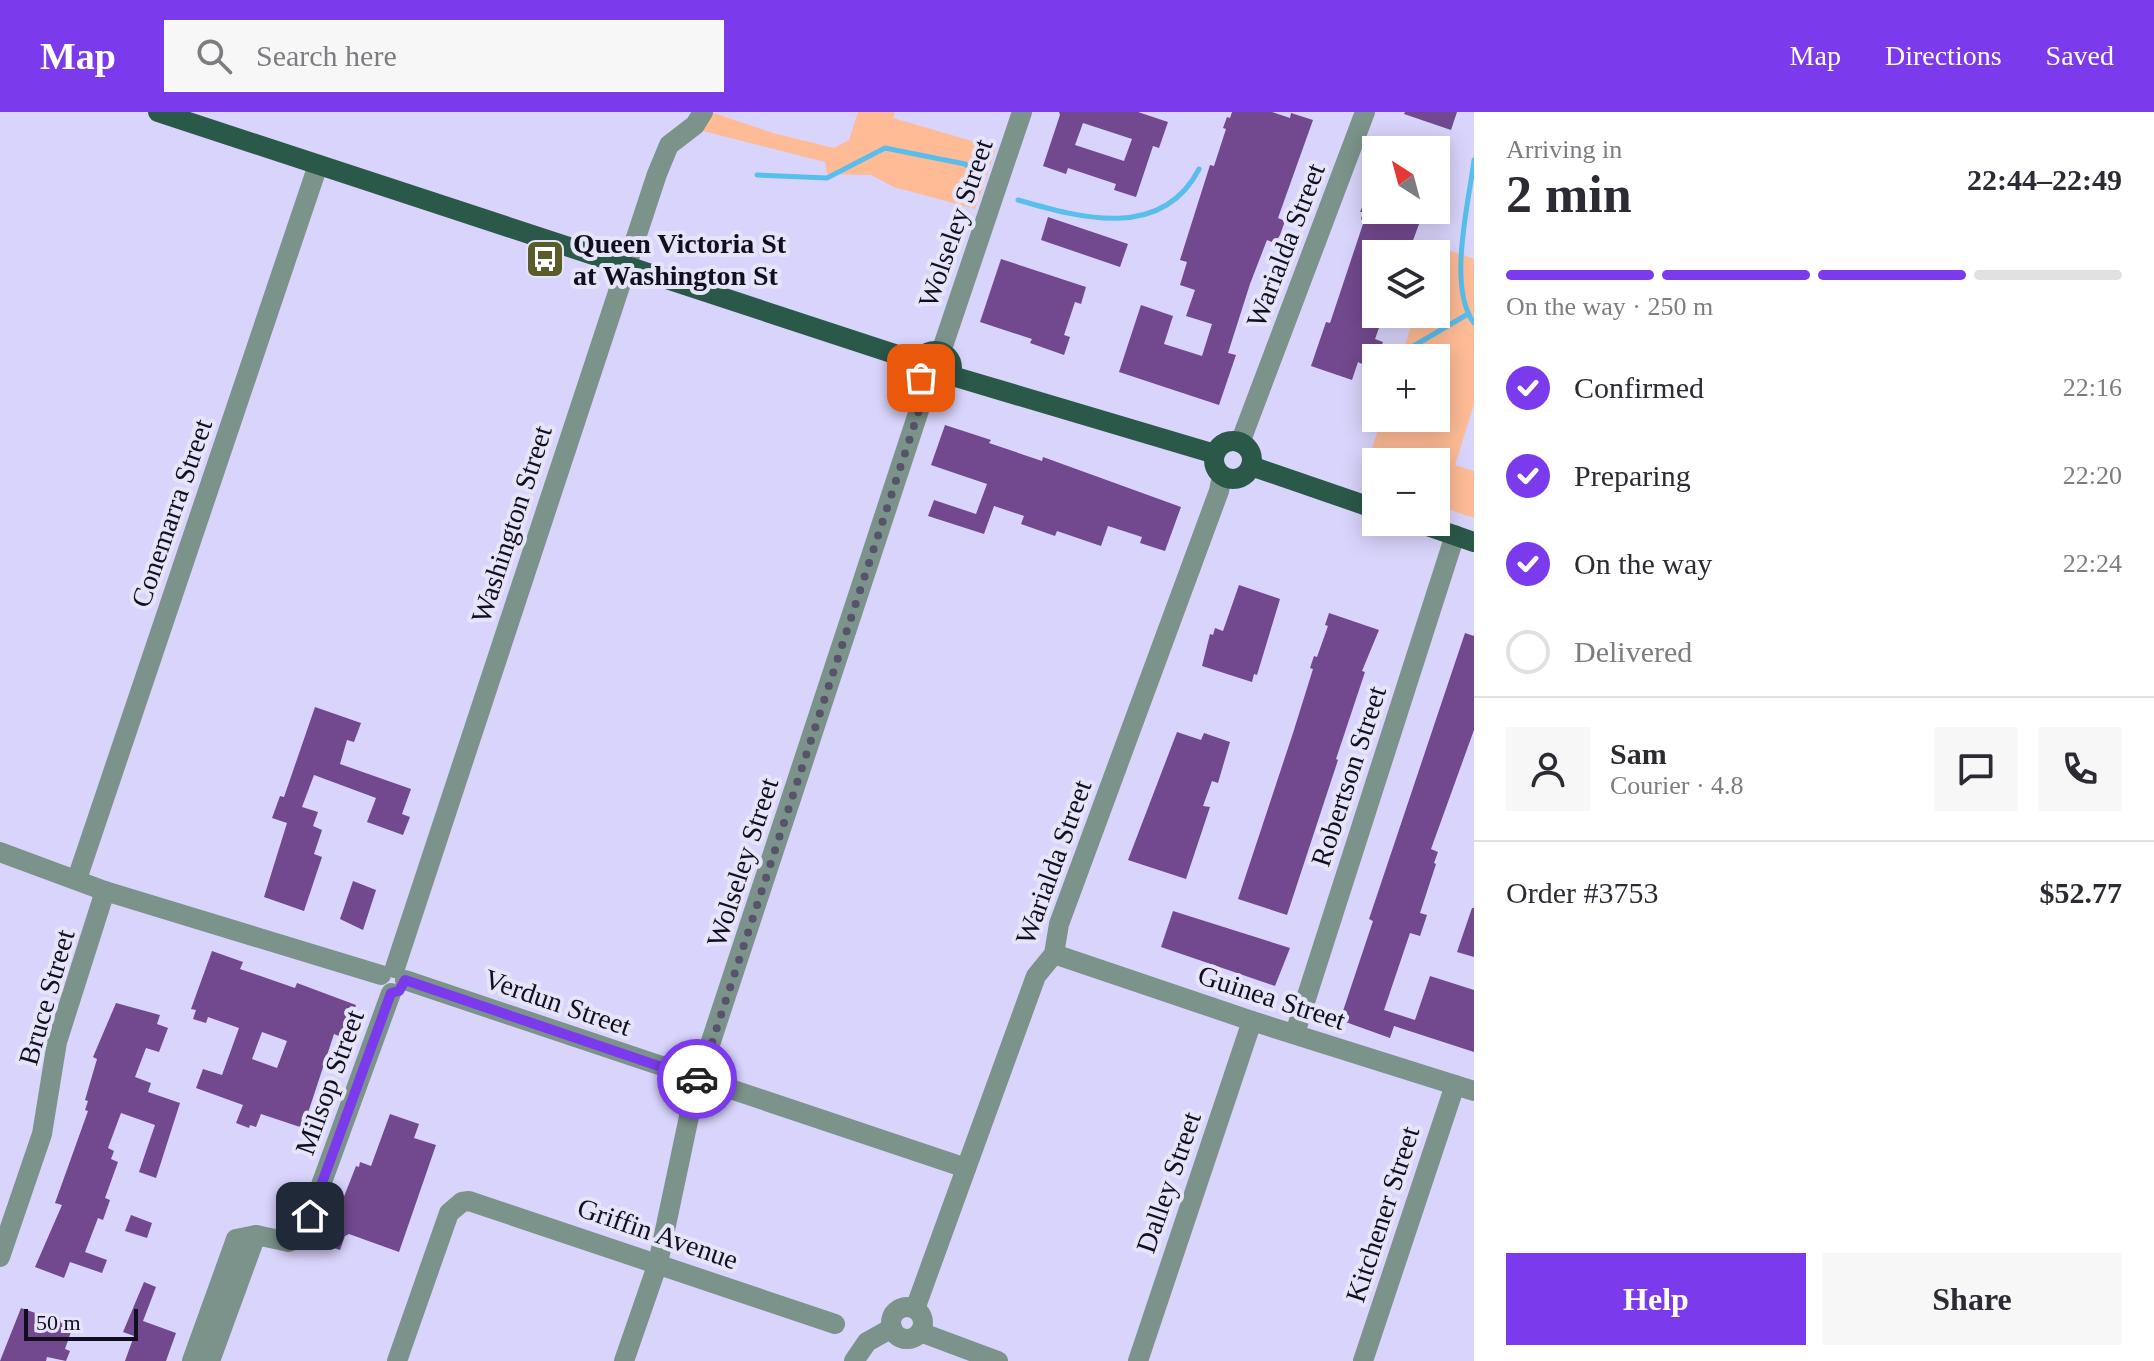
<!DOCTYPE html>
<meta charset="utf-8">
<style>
body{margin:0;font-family:"Times New Roman",serif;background:#f7f7f7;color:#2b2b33;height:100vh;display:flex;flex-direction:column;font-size:30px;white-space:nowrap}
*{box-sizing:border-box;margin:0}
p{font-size:26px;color:#7c7c81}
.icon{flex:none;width:44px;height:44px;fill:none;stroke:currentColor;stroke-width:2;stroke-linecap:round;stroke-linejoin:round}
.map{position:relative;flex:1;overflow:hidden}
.side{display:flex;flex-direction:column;background:#fff;width:680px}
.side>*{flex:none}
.needle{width:52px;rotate:324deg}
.tools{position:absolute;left:1362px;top:24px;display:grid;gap:16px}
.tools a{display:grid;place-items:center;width:88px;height:88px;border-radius:0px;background:#fff;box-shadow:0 4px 20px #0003;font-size:40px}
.scale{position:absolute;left:24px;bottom:20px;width:114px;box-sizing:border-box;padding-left:8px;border:4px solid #110e1e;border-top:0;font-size:22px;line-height:28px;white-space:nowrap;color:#110e1e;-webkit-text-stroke:6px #e6e4f8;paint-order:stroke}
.pin{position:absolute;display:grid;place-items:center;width:68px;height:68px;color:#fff;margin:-34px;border-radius:16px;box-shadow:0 4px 12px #0006}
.courier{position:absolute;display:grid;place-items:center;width:80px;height:80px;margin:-40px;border:6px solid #7c3aed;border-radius:50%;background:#fff;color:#222;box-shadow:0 2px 10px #0007}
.headline em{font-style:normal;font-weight:600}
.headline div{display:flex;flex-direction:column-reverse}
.headline{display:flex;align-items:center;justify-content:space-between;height:136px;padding:0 32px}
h1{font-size:52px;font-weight:600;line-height:60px}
.bar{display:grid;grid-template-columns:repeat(4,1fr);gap:12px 8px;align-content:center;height:96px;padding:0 32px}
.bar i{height:10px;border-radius:6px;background:#e1e1e2}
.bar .selected{background:#7c3aed}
.bar p{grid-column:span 4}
.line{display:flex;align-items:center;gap:20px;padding:0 32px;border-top:2px solid #e1e1e2}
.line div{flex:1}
.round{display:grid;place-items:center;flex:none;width:84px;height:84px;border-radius:0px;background:#f7f7f7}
ol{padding:0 32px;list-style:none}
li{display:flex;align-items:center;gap:24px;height:88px}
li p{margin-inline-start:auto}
li .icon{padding:8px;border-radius:50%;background:#7c3aed;color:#fff;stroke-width:4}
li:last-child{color:#7c7c81}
li i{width:44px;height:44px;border:4px solid #e1e1e2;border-radius:50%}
.button{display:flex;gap:16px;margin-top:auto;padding:16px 32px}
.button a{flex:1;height:92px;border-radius:0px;background:#7c3aed;color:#fff;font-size:32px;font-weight:600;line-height:92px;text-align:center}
.button a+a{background:#f7f7f7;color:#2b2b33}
header{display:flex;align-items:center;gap:48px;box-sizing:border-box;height:112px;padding:0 40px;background:#7c3aed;color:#fff}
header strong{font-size:38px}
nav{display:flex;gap:44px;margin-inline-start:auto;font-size:28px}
.search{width:560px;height:72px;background:#f7f7f7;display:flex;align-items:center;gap:20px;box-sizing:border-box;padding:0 28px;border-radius:0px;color:#7c7c81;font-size:30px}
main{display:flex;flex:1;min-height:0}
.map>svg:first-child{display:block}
</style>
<header>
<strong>Map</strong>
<div class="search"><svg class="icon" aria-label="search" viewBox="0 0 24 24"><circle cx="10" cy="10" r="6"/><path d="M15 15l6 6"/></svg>Search here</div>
<nav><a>Map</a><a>Directions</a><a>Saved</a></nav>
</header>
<main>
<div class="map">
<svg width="1474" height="1249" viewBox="0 0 1474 1249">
<rect width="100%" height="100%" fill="#d9d4fb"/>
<g fill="#febb95">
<path d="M711,0l62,21 61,15 15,-8 9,-28h37l-2,6 103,30 -21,61 -81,-22 -23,-12 -44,-1 -2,-12 -134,-34z"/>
<path d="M1437,134l37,13v145l-19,61 19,6v47l-38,-13v-43h-60v22l-14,-5 20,-61h54v-60h-35l14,-44h21l-1,-60z"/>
</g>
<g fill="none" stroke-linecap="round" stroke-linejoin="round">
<g stroke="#58beec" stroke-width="5">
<path d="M1474,48c-5,42 -27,127 0,163"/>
<path d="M757,63l70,3 58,-30 80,16 14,12"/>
<path d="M1018,88c62,18 144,41 181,-31"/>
<path d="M1405,239l63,-37"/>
</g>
</g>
<g fill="#72498e" fill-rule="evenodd">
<path d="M1059,0h79l30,10 -9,26 -6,-2 -17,51 -22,-7 2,-6 -48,-16 -2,6 -23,-8 17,-51zM1083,11l49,16 -8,22 -49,-16z"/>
<path d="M1232,0h40l18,6 1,-5 22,7 -35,98 7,3 -5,14 -5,8 -8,-3 -17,44 -22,69 8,2 -17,50 -100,-33 22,-67 32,11 -9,28 38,12 10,-32 -26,-8 9,-26 -15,-5 7,-23 -7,-2 30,-95 4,1 12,-37 -3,-1 4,-11 3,1z"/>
<path d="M1405,0h52l-6,18 -47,-16z"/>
<path d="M1374,69l2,29h27l19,6 -14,38h-32v60h8l-9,25 8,3 -7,18 -9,-3 -3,8 -6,-3 -6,18 -41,-14 15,-44 4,1 34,-102 -3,-2 2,-7h-3z"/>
<path d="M1048,105l80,27 -8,23 -79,-27z"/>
<path d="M1001,147l85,28 -5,17 -6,-2 -11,33 6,2 -6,18 -34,-12 2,-4 -52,-17z"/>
<path d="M945,313l46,15 -2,3 53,18 1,-4 138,50 -16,44 -25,-8 2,-6 -34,-11 -7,20 -44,-15 -2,5 -34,-12 3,-8 -30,-10 -10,28 -56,-18 6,-16 42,14 11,-30 -56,-19z"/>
<path d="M1239,473l41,14 -23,76 -3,-1 -2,8 -50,-16 8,-32 3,1 2,-7 8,3z"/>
<path d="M1329,501l50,17 -17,41 3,1 -29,87 2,1 -51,155 -49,-16 55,-166 20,-64 -3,-1 4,-12 3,1 11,-31 -3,-1z"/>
<path d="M1465,521l9,3v94l-43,119 7,3 -4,11 2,1 -16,49 7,2 -7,21 -10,-3 -26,77 31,10 15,-44 44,14v62l-80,-26 -4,12 -50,-18 33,-99 -4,-2z"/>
<path d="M315,595l46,16 -7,19 -7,-2 -7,24 71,25 -9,25 8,3 -7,18 -36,-13 9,-24 -62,-23 -12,32 16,5 -5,14 9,4 -8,24 8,3 -18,54 -40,-14 23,-74 -15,-5 8,-22 4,1z"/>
<path d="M1177,620l24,8 3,-7 26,9 -12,41 -6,-2 -9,25 7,1 -24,72 -58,-19z"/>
<path d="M353,769l23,9 -13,40 -23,-11z"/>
<path d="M1472,796h2v49l-17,-5z"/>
<path d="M1173,799l117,37 -15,38 -114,-39z"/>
<path d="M212,839l31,11 -3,7 55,19 2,-5 59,22 -12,33 -10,-4 -31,94 -42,-14 -5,13 -6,-2 -1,3 -13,-5 7,-18 -47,-17 7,-19 19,6 17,-47 -31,-11 -2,6 -13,-4 3,-9 -5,-1zM262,920l25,9 -10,27 -25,-9z"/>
<path d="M116,891l44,12 -3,9 11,4 -9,24 -13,-4 -11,29 16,6 -3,9 32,11 -24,75 -17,-6 16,-47 -34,-12 -13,35 6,3 -3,8 7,3 -13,36 5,2 -7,20 -5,-2 -13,34 22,8 -5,13 -32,-11 -6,16 -29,-11 27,-62 -7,-2 33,-92 -3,-1 3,-9 -3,-1 12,-41 -4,-2z"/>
<path d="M390,1002l29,10 -5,14 22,7 -37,107 -50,-18 -4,2 -5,14 -15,-5 31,-79 3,1 1,-5 11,4z"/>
<path d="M131,1103l21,8 -5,15 -22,-7z"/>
<path d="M144,1170l12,5 -13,34 33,12 -10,28h-41l9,-25 -11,-4z"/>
<path d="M21,1196l52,18 -8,23 5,2 -4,10 -19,-4 -1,4h-46z"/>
</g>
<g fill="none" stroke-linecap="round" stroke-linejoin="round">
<g stroke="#7b938a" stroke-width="20">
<path d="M941,240l81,-240"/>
<path d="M1240,331l125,-331"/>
<path d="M0,740l105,39 276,84"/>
<path d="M77,767l241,-714"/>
<path d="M1054,842l198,67 222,70"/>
<path d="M395,856l262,-794 12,-29 26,-20 8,-13"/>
<path d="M405,868l561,188"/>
<path d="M1295,921l160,-498"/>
<path d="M0,1145l42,-123 15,-92 48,-151"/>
<circle cx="907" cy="1211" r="16"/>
<path d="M915,1197l121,-333 18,-22 5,-30 160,-433 3,-15"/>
<path d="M920,1220l78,29"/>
<path d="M192,1249l44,-122 20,-4 33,7 13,-5 89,-244"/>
<path d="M210,1249l46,-126"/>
<path d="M397,1249l52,-148 13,-11 7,-1 366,123"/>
<path d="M624,1249l34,-98 36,-170 234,-710"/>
<path d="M854,1249l13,-19 25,-14"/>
<path d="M1138,1249l114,-340"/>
<path d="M1363,1249l92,-276"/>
</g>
<g stroke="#2a5849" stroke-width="20">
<path d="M158,0l761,250"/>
<circle cx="935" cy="256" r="17"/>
<path d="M949,263l266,79"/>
<circle cx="1233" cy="348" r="19"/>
<path d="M1251,354l125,43"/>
<path d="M1416,410l58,20"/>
</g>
</g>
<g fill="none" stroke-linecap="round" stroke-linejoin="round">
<path stroke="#57536b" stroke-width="8" stroke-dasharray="0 14.4" d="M697,967l3,1 6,-19 222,-678 -7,-5"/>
<path stroke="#7c3aed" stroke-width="10" d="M310,1104l81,-223 8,-2 6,-11 292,99"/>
</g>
<defs>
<symbol id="bus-square" viewBox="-11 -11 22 22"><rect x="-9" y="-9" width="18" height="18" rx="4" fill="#5a5c29" stroke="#e6e4f8"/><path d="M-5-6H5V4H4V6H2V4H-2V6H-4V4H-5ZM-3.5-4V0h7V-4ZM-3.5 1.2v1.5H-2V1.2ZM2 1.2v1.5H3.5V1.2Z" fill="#fff"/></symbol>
</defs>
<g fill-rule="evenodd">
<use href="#bus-square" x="523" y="125" width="44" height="44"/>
</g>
<g text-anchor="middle" stroke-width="8" stroke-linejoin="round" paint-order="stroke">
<g font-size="28" fill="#110e1e" stroke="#e6e4f8">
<text transform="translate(955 111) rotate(-71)" y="10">Wolseley Street</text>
<text transform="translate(1285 133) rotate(-69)" y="10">Warialda Street</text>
<text transform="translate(171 401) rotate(-71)" y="10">Conemarra Street</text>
<text transform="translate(511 412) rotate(-72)" y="10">Washington Street</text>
<text transform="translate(1348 664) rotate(-72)" y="10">Robertson Street</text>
<text transform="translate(742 750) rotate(-72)" y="10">Wolseley Street</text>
<text transform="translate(1053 750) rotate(-70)" y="10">Warialda Street</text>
<text transform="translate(46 885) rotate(-74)" y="10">Bruce Street</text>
<text transform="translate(1272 885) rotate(18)" y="10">Guinea Street</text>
<text transform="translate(558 890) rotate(19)" y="10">Verdun Street</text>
<text transform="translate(329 970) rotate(-70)" y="10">Milsop Street</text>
<text transform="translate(1168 1070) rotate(-71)" y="10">Dalley Street</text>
<text transform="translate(1382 1102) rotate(-72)" y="10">Kitchener Street</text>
<text transform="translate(658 1121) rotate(19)" y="10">Griffin Avenue</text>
</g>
<g font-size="28" font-weight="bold" fill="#110e1e" stroke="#e6e4f8" text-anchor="start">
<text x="573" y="141">Queen Victoria St<tspan x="573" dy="32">at Washington St</tspan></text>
</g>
</g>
</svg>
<div class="tools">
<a><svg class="needle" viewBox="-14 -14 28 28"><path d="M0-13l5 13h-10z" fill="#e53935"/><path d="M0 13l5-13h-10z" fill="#7c7c81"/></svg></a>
<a><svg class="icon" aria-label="layers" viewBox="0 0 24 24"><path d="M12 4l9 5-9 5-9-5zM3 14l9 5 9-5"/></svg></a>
<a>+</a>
<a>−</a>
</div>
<div class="scale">50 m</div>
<div class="pin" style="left:921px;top:266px;background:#ea580c"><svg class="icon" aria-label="bag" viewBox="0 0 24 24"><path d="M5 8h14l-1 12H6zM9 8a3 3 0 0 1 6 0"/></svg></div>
<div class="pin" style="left:310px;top:1104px;background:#1f2937"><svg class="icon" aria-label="home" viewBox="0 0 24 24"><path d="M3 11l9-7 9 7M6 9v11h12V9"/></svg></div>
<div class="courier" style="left:697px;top:967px"><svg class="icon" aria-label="car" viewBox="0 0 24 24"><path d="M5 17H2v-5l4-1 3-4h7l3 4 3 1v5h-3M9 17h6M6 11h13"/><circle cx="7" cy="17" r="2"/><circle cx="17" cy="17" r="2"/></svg></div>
</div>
<section class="side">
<div class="headline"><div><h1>2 min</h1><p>Arriving in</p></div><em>22:44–22:49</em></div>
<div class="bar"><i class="selected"></i><i class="selected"></i><i class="selected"></i><i></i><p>On the way · 250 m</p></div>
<ol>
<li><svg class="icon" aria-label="check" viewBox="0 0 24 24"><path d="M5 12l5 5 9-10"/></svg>Confirmed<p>22:16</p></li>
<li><svg class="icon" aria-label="check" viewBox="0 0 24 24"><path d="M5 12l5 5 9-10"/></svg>Preparing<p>22:20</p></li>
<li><svg class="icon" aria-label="check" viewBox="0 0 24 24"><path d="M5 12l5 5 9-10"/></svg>On the way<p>22:24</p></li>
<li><i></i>Delivered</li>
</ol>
<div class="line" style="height:144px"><a class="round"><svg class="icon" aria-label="person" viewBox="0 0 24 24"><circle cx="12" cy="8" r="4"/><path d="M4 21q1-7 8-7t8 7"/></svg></a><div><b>Sam</b><p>Courier · 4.8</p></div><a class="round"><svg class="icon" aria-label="chat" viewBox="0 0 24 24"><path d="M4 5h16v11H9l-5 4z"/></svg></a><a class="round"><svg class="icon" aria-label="phone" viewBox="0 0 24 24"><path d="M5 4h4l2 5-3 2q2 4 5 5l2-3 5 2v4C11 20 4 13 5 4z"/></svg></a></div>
<div class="line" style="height:104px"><div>Order #3753</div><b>$52.77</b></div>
<div class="button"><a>Help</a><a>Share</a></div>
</section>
</main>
